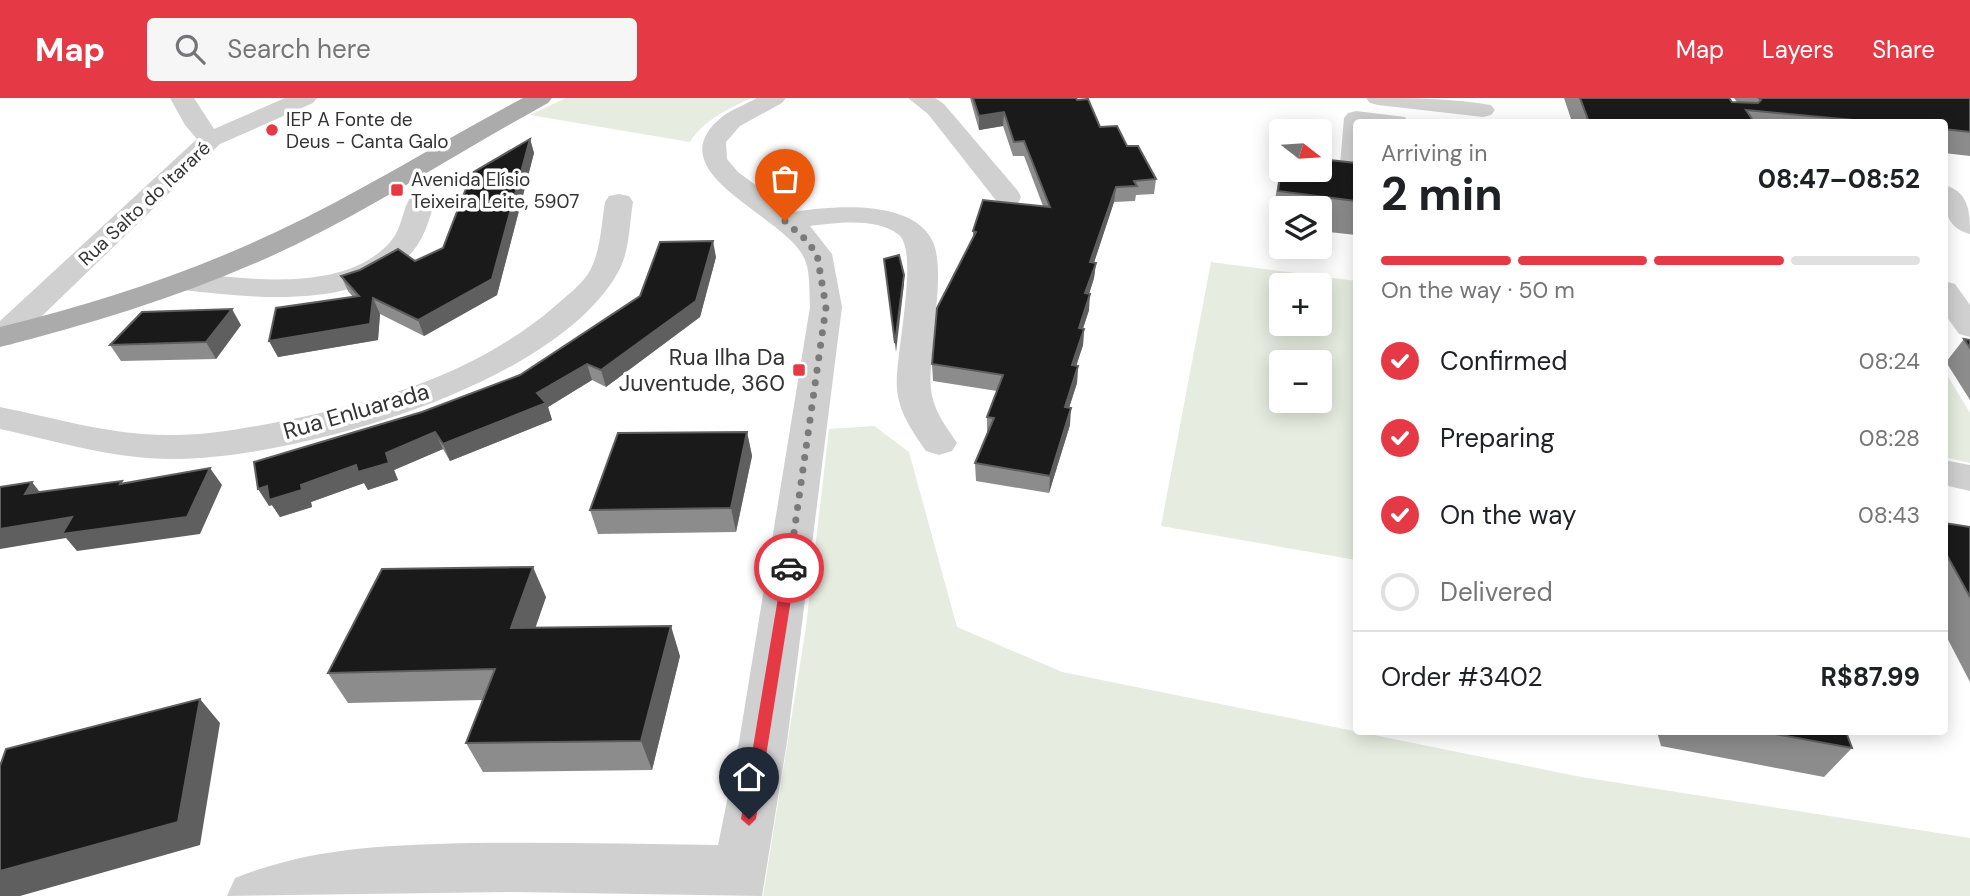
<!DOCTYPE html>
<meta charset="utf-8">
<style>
body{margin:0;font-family:"DM Sans",sans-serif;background:#f6f6f6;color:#202124;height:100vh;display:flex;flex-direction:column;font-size:26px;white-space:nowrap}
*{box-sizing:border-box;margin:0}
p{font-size:23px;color:#757577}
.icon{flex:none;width:38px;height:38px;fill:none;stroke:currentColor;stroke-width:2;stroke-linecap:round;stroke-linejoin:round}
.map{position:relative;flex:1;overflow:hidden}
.drawer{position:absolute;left:1353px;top:21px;width:595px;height:616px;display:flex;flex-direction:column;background:#fff;border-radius:7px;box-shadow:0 4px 18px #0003}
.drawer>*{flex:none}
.needle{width:46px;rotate:107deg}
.tools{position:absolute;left:1269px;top:21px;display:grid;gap:14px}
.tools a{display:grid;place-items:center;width:63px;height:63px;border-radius:7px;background:#fff;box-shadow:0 4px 18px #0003;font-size:35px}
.pin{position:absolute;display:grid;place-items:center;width:60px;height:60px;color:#fff;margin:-72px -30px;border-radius:50% 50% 50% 0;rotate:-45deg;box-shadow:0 0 7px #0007}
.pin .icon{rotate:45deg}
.courier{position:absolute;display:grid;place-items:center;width:70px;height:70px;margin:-35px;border:5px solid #e63946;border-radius:50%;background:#fff;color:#222;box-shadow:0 2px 9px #0007}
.headline em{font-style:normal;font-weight:700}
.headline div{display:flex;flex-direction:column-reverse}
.headline{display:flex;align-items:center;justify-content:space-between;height:119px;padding:0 28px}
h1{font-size:46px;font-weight:700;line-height:52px}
.bar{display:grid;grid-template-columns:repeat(4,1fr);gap:10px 7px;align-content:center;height:84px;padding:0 28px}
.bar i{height:9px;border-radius:5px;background:#e0e0e0}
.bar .on{background:#e63946}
.bar p{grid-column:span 4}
.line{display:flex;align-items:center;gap:18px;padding:0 28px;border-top:2px solid #e0e0e0}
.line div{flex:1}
ol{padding:0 28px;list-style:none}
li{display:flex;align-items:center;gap:21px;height:77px}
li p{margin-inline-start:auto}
li .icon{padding:7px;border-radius:50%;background:#e63946;color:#fff;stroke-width:4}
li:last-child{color:#757577}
li i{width:38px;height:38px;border:4px solid #e0e0e0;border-radius:50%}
header{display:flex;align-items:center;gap:42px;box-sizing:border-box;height:98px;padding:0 35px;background:#e63946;color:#fff}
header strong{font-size:33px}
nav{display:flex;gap:38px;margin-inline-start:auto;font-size:24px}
.search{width:490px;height:63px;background:#f6f6f6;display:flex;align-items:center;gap:18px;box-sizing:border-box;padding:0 24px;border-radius:7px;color:#757577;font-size:26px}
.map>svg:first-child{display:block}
</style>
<header>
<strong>Map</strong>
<div class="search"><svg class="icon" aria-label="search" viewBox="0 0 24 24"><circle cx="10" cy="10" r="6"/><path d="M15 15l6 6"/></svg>Search here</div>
<nav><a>Map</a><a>Layers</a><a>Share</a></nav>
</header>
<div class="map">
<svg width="1970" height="798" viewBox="0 0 1970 798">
<rect width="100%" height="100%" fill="#fff"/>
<g fill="#e6ecdf" fill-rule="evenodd">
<path d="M566,0h185c-21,10 -49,23 -61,44l-160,-27z"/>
<path d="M1211,164l145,19v279l-195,-34zM1320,187v39h-39v-39zM1281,264h39v39h-39z"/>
<path d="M1944,272l26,43v50l-26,-6z"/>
<path d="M874,328l35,26 48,175 105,45 519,105 389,61v58h-1207l43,-269 23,-198z"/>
</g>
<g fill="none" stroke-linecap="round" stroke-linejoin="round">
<g fill="#d0d0d0" fill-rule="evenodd">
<path d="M170,0h24l20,31 71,-31h32l-4,5 -93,41 -207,200 -13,2v-25l197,-182 -12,-14z"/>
<path d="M757,0h29l-4,5 -42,23 -14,16 1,17 11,13 54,40c38,-6 119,-14 140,28 11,21 4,67 2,91 -1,21 -6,44 -2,65 4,18 15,32 25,47l-5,8 -13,4 -13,-4c-13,-19 -27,-38 -29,-62 -3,-30 23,-136 2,-154 -22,-18 -63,-12 -89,-9l22,28 10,53 -55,435 -25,154 -248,-4 -287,4 8,-18c78,-31 154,-33 237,-35 82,-1 164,1 246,2l21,-103 71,-435c-1,-17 1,-39 -8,-53 -25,-42 -148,-83 -79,-138 10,-7 23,-12 34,-18z"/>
<path d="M908,0h27l9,6 74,87 3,6 -3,6 -10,2 -10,-2 -70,-89z"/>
<path d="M1366,0c42,0 85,0 125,7l4,5 -4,5 -8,2 -105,-12 -8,-2z"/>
<path d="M1356,13l49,6 3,5h-52v51l-12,-3 -4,-5 4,-47 4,-5z"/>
<path d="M1944,87c25,6 26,28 26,49 -25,-6 -26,-27 -26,-49z"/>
<path d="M421,96l10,2 4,6c-6,17 -10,35 -22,49 -49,60 -161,47 -229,39l-11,-3 -4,-6 4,-6 11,-3c62,7 162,22 207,-31 11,-13 11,-31 20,-45z"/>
<path d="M619,96l10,2 4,6c-4,24 -3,50 -16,72 -65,113 -322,185 -445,185 -59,0 -116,-18 -172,-30v-22c55,11 111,28 167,28 37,1 74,-6 111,-13 98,-19 198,-48 276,-115 11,-10 25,-20 34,-33 13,-21 13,-49 17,-72l4,-6z"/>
<path d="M1944,183l11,3 15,21v32l-11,-3 -15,-21z"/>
<path d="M1944,362l26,5v26l-26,-6z"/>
</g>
<path fill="#ababab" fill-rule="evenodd" d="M523,0h29l-4,5c-84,46 -165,99 -251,141 -95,46 -195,77 -297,103v-20c94,-23 187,-53 276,-95 85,-40 164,-90 247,-134z"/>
</g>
<g fill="#8c8c8c">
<path d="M970,0h106l24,29 27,19 29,33 -2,15 -18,1 -1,6 -21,1 -20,60 2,1 -2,15 -5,16v16l-6,18 1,1 -1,16 -7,21h2l-1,17 -8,24 1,18 -21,68 -73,-12 -1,-18 12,-29v-17l10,-26 -64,-10 -1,-17 41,-127v-6l70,-25 -19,-50h-11l-10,-30 -24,4z"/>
<path d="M1564,0h165l3,4h5l-3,-4h236v58l-26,-3v-31h-372z"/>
<path d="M530,41l4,14 -37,142 -73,41 -44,-22 -2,26 -100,17 -9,-16 84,-44 -5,-6 -7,-15 19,-6 55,-9 28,-13z"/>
<path d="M1356,65v72l-36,-4v-23h-39v18l-10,-2 10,-60z"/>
<path d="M716,159l-16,60 -94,70 -14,-7 -44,27 4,13 -102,41 -7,-12 -49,21 4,10 -30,10 -4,-7 -53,19 1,5 -32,10 -8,-12 -3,1 153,-94 98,-37z"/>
<path d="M241,227l-25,34 -95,2 -11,-16z"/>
<path d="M1964,241l6,1v60l-24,-38z"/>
<path d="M747,334l5,24 -16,76 -138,2 -8,-24z"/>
<path d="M1970,429v155l-26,-50v-82z"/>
<path d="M546,499l-11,31 145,28 -28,114 -169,2 -17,-29 17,-43 -135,3 -20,-30z"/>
<path d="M1657,634h189l6,16 -28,29 -163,-31z"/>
</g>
<g fill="#5f5f5f">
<path d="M1004,14l-1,14 -24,4v-14z"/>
<path d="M530,41l4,14 -37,142 -73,41 -6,-16z"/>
<path d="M1116,89l-2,15 -25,76 1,-16z"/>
<path d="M713,143l3,16 -16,60 -94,70 -5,-17z"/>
<path d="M1096,165l-2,15 -10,32 1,-17z"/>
<path d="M904,177v9l-8,68 -1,-9z"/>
<path d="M1090,196l-1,16 -11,34 1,-16z"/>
<path d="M373,200l7,16 -2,26 -100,17 -9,-16z"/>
<path d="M232,211l9,16 -25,34 -10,-17z"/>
<path d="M1084,231l-1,16 -12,37 1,-17z"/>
<path d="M587,266l5,16 -44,27 4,13 -102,41 -7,-17 94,-51z"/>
<path d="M1078,268l-1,17 -13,41 1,-17z"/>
<path d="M1071,310l-1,17 -21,68 1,-17z"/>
<path d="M435,334l8,17 -49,21 4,10 -30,10 -4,-7 -53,19 1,5 -32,10 -8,-12 -3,1 -11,-17 9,-3 34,-1 85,-32z"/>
<path d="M747,334l5,24 -16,76 -5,-24z"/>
<path d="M210,370l12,17 -22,49 -123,17 -11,-13 -66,11v-20l72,-12z"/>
<path d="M32,384l14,18 -21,-6z"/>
<path d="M533,469l13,30 -21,61 -14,-30z"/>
<path d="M671,528l9,30 -28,114 -11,-29z"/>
<path d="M200,601l20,24 -20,122 -180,51h-20v-25z"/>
</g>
<g fill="#1a1a1a" stroke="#5f5f5f" stroke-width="2">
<path d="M973,0h103l1,2 11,-1 12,28 17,-1 10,20h11l18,33 -22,2 3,5 -21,1 -26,75 6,1 -11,30 5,1 -11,34 5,1 -12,36 6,1 -13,41 6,1 -21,68 -75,-13 19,-45 -7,-1 16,-42 -71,-11 5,-56 39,-76 -3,-1 10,-31 67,7 -26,-66 -10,1 -10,-30 -25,4z"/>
<path d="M1580,0h149l3,4 26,1 3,-3 -2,-2h211v34l-26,-3v-7h-69l-129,-12 8,12h-165z"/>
<path d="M530,41l-38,140 -74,41 -45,-22 -3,26 -101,17 7,-33 83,-12 -18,-20 19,-6 38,-21 17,12 28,-13 29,-75z"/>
<path d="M1320,61l36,4v38l-78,-10 3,-23v2h39z"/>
<path d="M713,143l-17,60 -95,69 -14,-6 -50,29 9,10 -103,41 -8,-12 -49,21 3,10 -31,9 -2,-7 -55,20 1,5 -33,10 -2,-14 -9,3 -4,-27 168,-50 98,-37 120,-79 20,-54z"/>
<path d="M899,157l5,20 -9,68 -11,-84z"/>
<path d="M232,211l-26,33 -96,3 32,-33z"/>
<path d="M1964,241l6,1v8z"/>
<path d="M747,334l-16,76 -141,2 28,-77z"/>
<path d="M210,370l-23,49 -125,17 10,-17 -72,12v-42l32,-5 -7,12 97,-13 -2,3z"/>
<path d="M1944,425l26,4v70l-26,-47z"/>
<path d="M533,469l-22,61 160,-2 -30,115 -175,2 29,-74 -167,4 54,-104z"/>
<path d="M200,601l-22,123 -178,49v-105l6,-17z"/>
<path d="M1764,634h82l6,16z"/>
</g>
<path fill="#e63946" d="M789,465l7,5 -40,251 -7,7 -8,-7 42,-251z"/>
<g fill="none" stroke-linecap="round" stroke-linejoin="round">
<path stroke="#7a7a7a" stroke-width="7" stroke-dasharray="0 12.6" d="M785,123l20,18 12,15 9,53 -37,261"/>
</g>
<g fill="#e63946" stroke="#fff" stroke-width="2.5">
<circle cx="272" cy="32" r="7"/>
<rect x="390" y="85" width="14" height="14" rx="3.5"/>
<rect x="792" y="265" width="14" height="14" rx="3.5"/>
</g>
<g text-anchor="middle" stroke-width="7" stroke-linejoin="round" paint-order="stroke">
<g font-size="19" fill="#333" stroke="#fff" text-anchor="start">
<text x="286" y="28">IEP A Fonte de<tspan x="286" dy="22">Deus - Canta Galo</tspan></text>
<text x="411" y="88">Avenida Elísio<tspan x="411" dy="22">Teixeira Leite, 5907</tspan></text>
</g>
<g font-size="19" fill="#333" stroke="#fff">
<text transform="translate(144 105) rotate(-43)" y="7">Rua Salto do Itararé</text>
</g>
<g font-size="23" fill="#333" stroke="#fff" text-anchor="end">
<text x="785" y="267">Rua Ilha Da<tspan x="785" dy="26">Juventude, 360</tspan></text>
</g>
<g font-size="23" fill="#333" stroke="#fff">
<text transform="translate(356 313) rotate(-16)" y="8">Rua Enluarada</text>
</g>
</g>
</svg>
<div class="tools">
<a><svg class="needle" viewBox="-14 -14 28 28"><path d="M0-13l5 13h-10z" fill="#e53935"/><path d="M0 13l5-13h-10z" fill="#757577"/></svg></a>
<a><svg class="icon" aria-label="layers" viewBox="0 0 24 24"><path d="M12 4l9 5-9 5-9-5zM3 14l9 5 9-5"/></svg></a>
<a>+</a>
<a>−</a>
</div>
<div class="pin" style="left:785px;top:123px;background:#ea580c"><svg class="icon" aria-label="bag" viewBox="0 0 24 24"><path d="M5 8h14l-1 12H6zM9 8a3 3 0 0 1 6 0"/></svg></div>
<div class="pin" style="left:749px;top:721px;background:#1f2937"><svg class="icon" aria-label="home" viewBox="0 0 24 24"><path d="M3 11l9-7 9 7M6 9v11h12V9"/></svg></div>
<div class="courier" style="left:789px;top:470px"><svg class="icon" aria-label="car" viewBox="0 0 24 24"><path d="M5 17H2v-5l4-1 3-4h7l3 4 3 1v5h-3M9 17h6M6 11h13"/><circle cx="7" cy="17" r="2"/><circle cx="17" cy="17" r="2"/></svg></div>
<section class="drawer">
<div class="headline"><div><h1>2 min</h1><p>Arriving in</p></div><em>08:47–08:52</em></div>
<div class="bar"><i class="on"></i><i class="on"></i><i class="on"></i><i></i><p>On the way · 50 m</p></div>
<ol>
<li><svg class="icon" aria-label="check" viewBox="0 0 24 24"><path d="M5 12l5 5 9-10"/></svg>Confirmed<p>08:24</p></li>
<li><svg class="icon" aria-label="check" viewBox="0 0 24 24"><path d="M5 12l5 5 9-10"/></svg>Preparing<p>08:28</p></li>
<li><svg class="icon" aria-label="check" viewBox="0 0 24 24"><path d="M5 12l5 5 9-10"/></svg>On the way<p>08:43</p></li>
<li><i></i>Delivered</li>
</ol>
<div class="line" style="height:91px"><div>Order #3402</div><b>R$87.99</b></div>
</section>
</div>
